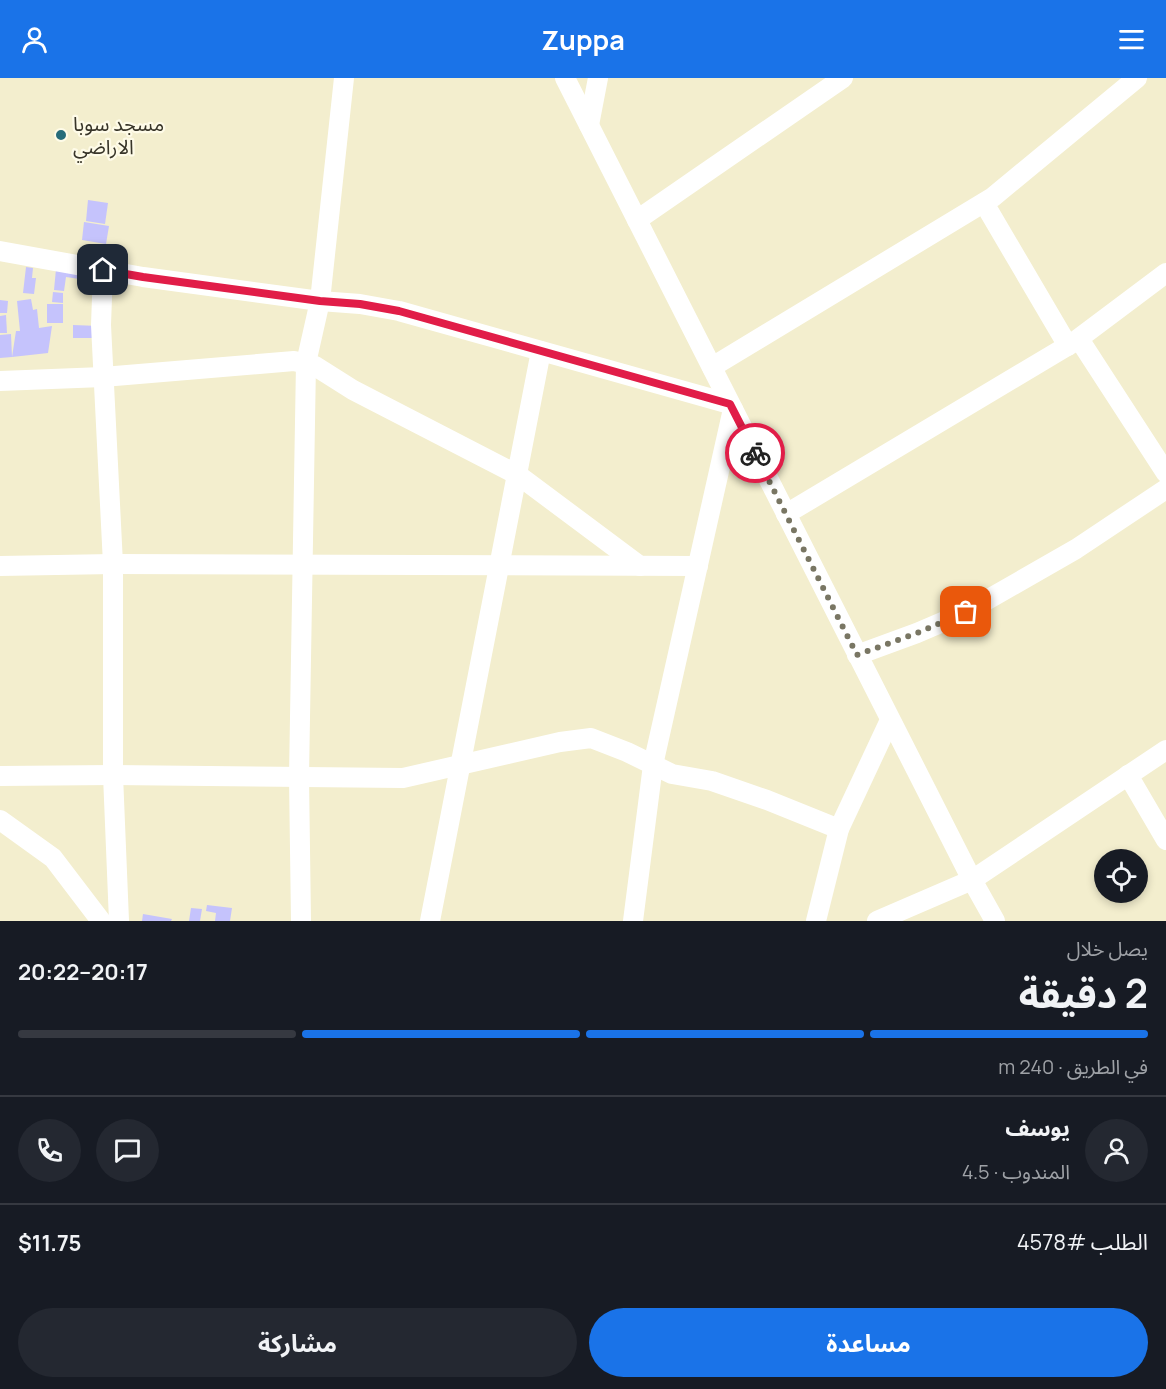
<!DOCTYPE html>
<html lang="ar">
<meta charset="utf-8">
<style>
body{margin:0;font-family:Manrope,"Noto Sans Arabic",sans-serif;background:#242831;color:#f1f3f6;direction:rtl;height:100vh;display:flex;flex-direction:column;font-size:22px;white-space:nowrap}
*{box-sizing:border-box;margin:0}
p{font-size:20px;color:#9ea1a6}
.icon{flex:none;width:33px;height:33px;fill:none;stroke:currentColor;stroke-width:2;stroke-linecap:round;stroke-linejoin:round}
.map{position:relative;height:843px;overflow:hidden;direction:ltr}
.side{display:flex;flex-direction:column;background:#171b24;flex:1}
.side>*{flex:none}
.tools{position:absolute;left:1094px;top:771px;display:grid;gap:12px}
.tools a{display:grid;place-items:center;width:54px;height:54px;border-radius:50%;background:#171b24;box-shadow:0 3px 9px #0003;font-size:30px}
.pin{position:absolute;display:grid;place-items:center;width:51px;height:51px;color:#fff;margin:-26px;border-radius:12px;box-shadow:0 3px 9px #0006}
.courier{position:absolute;display:grid;place-items:center;width:60px;height:60px;margin:-30px;border:4px solid #e11d48;border-radius:50%;background:#fff;color:#222;box-shadow:0 2px 8px #0007}
.summary em{font-style:normal;font-weight:700}
.summary div{display:flex;flex-direction:column-reverse}
.summary{display:flex;align-items:center;justify-content:space-between;height:102px;padding:0 18px}
h1{font-size:39px;font-weight:700;line-height:45px}
.bar{display:grid;grid-template-columns:repeat(4,1fr);gap:9px 6px;align-content:center;height:72px;padding:0 18px}
.bar i{height:8px;border-radius:4px;background:#363941}
.bar .current{background:#1a73e8}
.bar p{grid-column:span 4}
.line{display:flex;align-items:center;gap:15px;padding:0 18px;border-top:2px solid #363941}
.line div{flex:1}
.round{display:grid;place-items:center;flex:none;width:63px;height:63px;border-radius:32px;background:#242831}
.cta{display:flex;gap:12px;margin-top:auto;padding:12px 18px}
.cta a{flex:1;height:69px;border-radius:36px;background:#1a73e8;color:#fff;font-size:24px;font-weight:700;line-height:69px;text-align:center}
.cta a+a{background:#242831;color:#f1f3f6}
header{display:flex;justify-content:space-between;align-items:center;height:78px;padding:0 18px;background:#1a73e8;color:#fff;font-size:27px;font-weight:700}
.map>svg:first-child{display:block}
</style>
<header><svg class="icon" aria-label="menu" viewBox="0 0 24 24"><path d="M4 6h16M4 12h16M4 18h16"/></svg>Zuppa<svg class="icon" aria-label="person" viewBox="0 0 24 24"><circle cx="12" cy="8" r="4"/><path d="M4 21q1-7 8-7t8 7"/></svg></header>
<div class="map">
<svg width="1166" height="843" viewBox="0 0 1166 843">
<rect width="100%" height="100%" fill="#f3eece"/>
<g fill="#c5c3fc">
<path d="M88,122l20,3 -3,21 -19,-3z"/>
<path d="M84,144l25,4 -3,18 -24,-4z"/>
<path d="M26,189l7,1 -1,10h4l-2,16 -11,-1z"/>
<path d="M56,191l38,4 -1,8 -27,-4 -2,14 -10,-1z"/>
<path d="M53,214l10,1v10l-11,-1z"/>
<path d="M31,221l2,11 4,-1 2,19 13,-2 -4,27 -36,4 4,-26h4l-3,-30z"/>
<path d="M0,222l8,1 -1,12h-7z"/>
<rect x="47" y="226" width="16" height="19"/>
<path d="M6,237l1,18h-7v-17z"/>
<path d="M73,247l26,1 -1,12h-25z"/>
<path d="M11,256l1,23 -12,1v-23z"/>
<path d="M207,827l25,3 -2,13h-15l1,-8 -10,-2z"/>
<path d="M191,830l11,1 -2,12h-11z"/>
<path d="M143,836l29,5 -1,2h-29z"/>
</g>
<g fill="none" stroke-linecap="round" stroke-linejoin="round">
<g stroke="#fff" stroke-width="20">
<path d="M565,0l407,802 23,41"/>
<path d="M589,47l9,-47"/>
<path d="M984,125l84,143"/>
<path d="M637,142l206,-142"/>
<path d="M0,173l143,26 177,24 40,3 39,7 331,93"/>
<path d="M103,192l-2,55 12,239v211l6,146"/>
<path d="M1079,261l87,134"/>
<path d="M712,289l281,-170 144,-119"/>
<path d="M0,303l103,-4 191,-16 21,5 38,24 165,85 122,91"/>
<path d="M786,436l288,-172 92,-69"/>
<path d="M0,488l113,-2 585,2"/>
<path d="M857,577l60,-22 49,-21 110,-63 90,-60"/>
<path d="M1128,697l38,65"/>
<path d="M0,698l113,-1 290,3 157,-36 31,-4 36,14 45,22 40,7 55,19 72,29"/>
<path d="M0,742l53,38 48,63"/>
<path d="M301,843l-2,-144 7,-414 14,-62 24,-223"/>
<path d="M430,843l111,-570"/>
<path d="M633,843l20,-156 80,-356"/>
<path d="M816,843l23,-92 51,-109"/>
<path d="M877,843l95,-41 194,-130"/>
</g>
</g>
<g fill="none" stroke-linecap="round" stroke-linejoin="round">
<path stroke="#797663" stroke-width="6" stroke-dasharray="0 10.8" d="M755,375l102,202 60,-22 49,-21"/>
<path stroke="#e11d48" stroke-width="8" d="M103,192l40,7 177,24 40,3 39,7 331,93 25,49"/>
</g>
<circle fill="#266c7a" stroke="#fefbe8" stroke-width="2" cx="61" cy="57" r="6"/>
<g text-anchor="middle" stroke-width="4.5" stroke-linejoin="round" paint-order="stroke">
<g font-size="20" fill="#383529" stroke="#fefbe8" text-anchor="start">
<text x="73" y="53">مسجد سوبا<tspan x="73" dy="23">الاراضي</tspan></text>
</g>
</g>
</svg>
<div class="tools">
<a><svg class="icon" aria-label="locate" viewBox="0 0 24 24"><circle cx="12" cy="12" r="6"/><path d="M12 2v4M12 18v4M2 12h4M18 12h4"/></svg></a>
</div>
<div class="pin" style="left:966px;top:534px;background:#ea580c"><svg class="icon" aria-label="bag" viewBox="0 0 24 24"><path d="M5 8h14l-1 12H6zM9 8a3 3 0 0 1 6 0"/></svg></div>
<div class="pin" style="left:103px;top:192px;background:#1f2937"><svg class="icon" aria-label="home" viewBox="0 0 24 24"><path d="M3 11l9-7 9 7M6 9v11h12V9"/></svg></div>
<div class="courier" style="left:755px;top:375px"><svg class="icon" aria-label="bike" viewBox="0 0 24 24"><circle cx="6" cy="16" r="4"/><circle cx="18" cy="16" r="4"/><path d="M6 16l4-8h5l3 8M10 8l3 8H6M13 5h3"/></svg></div>
</div>
<section class="side">
<div class="summary"><div><h1>2 دقيقة</h1><p>يصل خلال</p></div><em>20:17–20:22</em></div>
<div class="bar"><i class="current"></i><i class="current"></i><i class="current"></i><i></i><p>في الطريق · 240 m</p></div>
<div class="line" style="height:108px"><a class="round"><svg class="icon" aria-label="person" viewBox="0 0 24 24"><circle cx="12" cy="8" r="4"/><path d="M4 21q1-7 8-7t8 7"/></svg></a><div><b>يوسف</b><p>المندوب · 4.5</p></div><a class="round"><svg class="icon" aria-label="chat" viewBox="0 0 24 24"><path d="M4 5h16v11H9l-5 4z"/></svg></a><a class="round"><svg class="icon" aria-label="phone" viewBox="0 0 24 24"><path d="M5 4h4l2 5-3 2q2 4 5 5l2-3 5 2v4C11 20 4 13 5 4z"/></svg></a></div>
<div class="line" style="height:78px"><div>الطلب #4578</div><b>$11.75</b></div>
<div class="cta"><a>مساعدة</a><a>مشاركة</a></div>
</section>
